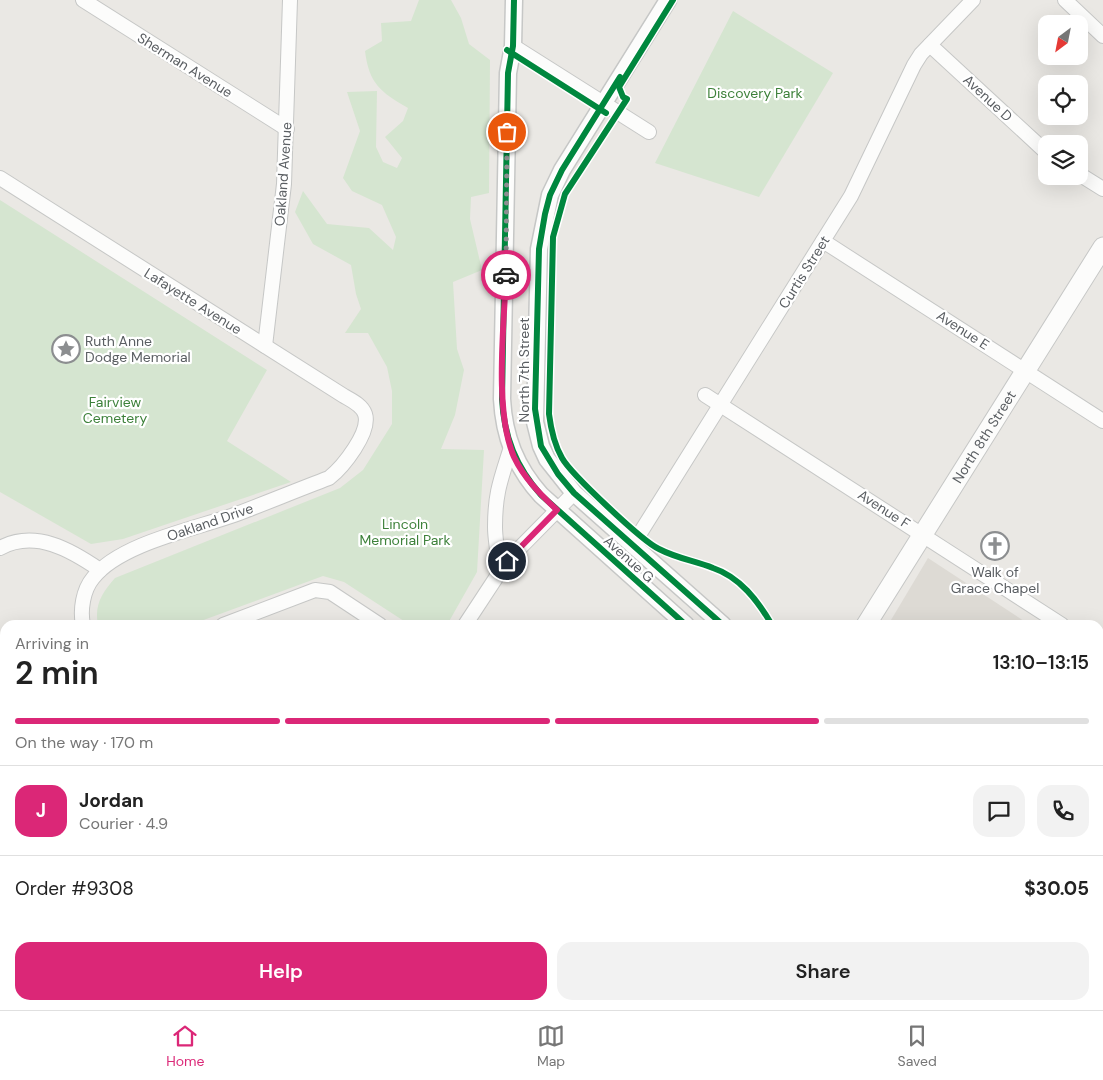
<!DOCTYPE html>
<meta charset="utf-8">
<style>
body{margin:0;font-family:"DM Sans",sans-serif;background:#f2f2f2;color:#222;height:100vh;display:flex;flex-direction:column;font-size:19px;white-space:nowrap}
*{box-sizing:border-box;margin:0}
p{font-size:16px;color:#767676}
.icon{flex:none;width:28px;height:28px;fill:none;stroke:currentColor;stroke-width:2;stroke-linecap:round;stroke-linejoin:round}
.map{position:relative;flex:1;overflow:hidden}
.details{position:absolute;left:0px;top:620px;width:1104px;height:390px;display:flex;flex-direction:column;background:#fff;border-radius:15px 15px 0 0;box-shadow:0 5px 20px #0002}
.details>*{flex:none}
.needle{width:32px;rotate:212deg}
.tools{position:absolute;left:1038px;top:15px;display:grid;gap:10px}
.tools a{display:grid;place-items:center;width:50px;height:50px;border-radius:10px;background:#fff;box-shadow:0 5px 20px #0002;font-size:25px}
.pin{position:absolute;display:grid;place-items:center;width:42px;height:42px;color:#fff;margin:-21px;border:2px solid #fff;border-radius:50%;box-shadow:0 1px 5px #0007}
.courier{position:absolute;display:grid;place-items:center;width:50px;height:50px;margin:-25px;border:4px solid #db2777;border-radius:50%;background:#fff;color:#222;box-shadow:0 1px 6px #0007}
.overview em{font-style:normal;font-weight:600}
.overview div{display:flex;flex-direction:column-reverse}
.overview{display:flex;align-items:center;justify-content:space-between;height:85px;padding:0 15px}
h1{font-size:32px;font-weight:600;line-height:38px}
.bar{display:grid;grid-template-columns:repeat(4,1fr);gap:8px 5px;align-content:center;height:60px;padding:0 15px}
.bar i{height:6px;border-radius:4px;background:#e0e0e0}
.bar .current{background:#db2777}
.bar p{grid-column:span 4}
.line{display:flex;align-items:center;gap:12px;padding:0 15px;border-top:1px solid #e0e0e0}
.line div{flex:1}
.round{display:grid;place-items:center;flex:none;width:52px;height:52px;border-radius:15px;background:#f2f2f2}
.action{display:flex;gap:10px;margin-top:auto;padding:10px 15px}
.action a{flex:1;height:58px;border-radius:15px;background:#db2777;color:#fff;font-size:20px;font-weight:600;line-height:58px;text-align:center}
.action a+a{background:#f2f2f2;color:#222}
.dock{display:flex;justify-content:space-around;align-items:center;height:70px;border-top:1px solid #e0e0e0;background:#fff;font-size:14px;color:#767676}
.dock a{display:grid;justify-items:center;gap:2px}
.dock .current{color:#db2777}
.map>svg:first-child{display:block}
</style>
<div class="map">
<svg width="1103" height="1010" viewBox="0 0 1103 1010">
<rect width="100%" height="100%" fill="#eae8e4"/>
<path fill="#dddad4" d="M928,558l102,67h-142z"/>
<g fill="#d5e5d0">
<path d="M419,0h32l10,18 8,26 21,16 -1,133 -18,4 -1,22 12,51 -29,12 4,67 7,21 -9,45 -14,34 43,1 -7,122 -30,53h-37l-66,-43 -21,-6 -133,49h-92c-4,-20 4,-32 17,-47l225,-90 23,-18 29,-46v-33l-5,-24 -19,-34h-23l16,-24 -5,-15 -5,-29 -38,-21 -18,-32 8,-21 24,33 42,4 24,22 3,-13 -14,-32 -30,-14 -9,-13 17,-47 -13,-39 30,-1 -1,56 7,15 14,6 5,-10 -17,-21 18,-16 5,-13c-28,-16 -39,-25 -43,-57l17,-10 -1,-18 30,-2z"/>
<path d="M733,11l100,62 -74,124 -104,-34z"/>
<path d="M0,200l267,170 -40,71 64,41 -168,57 -32,5 -91,-52z"/>
<path d="M5,988v17h171l1,5h-177v-21z"/>
</g>
<g fill="none" stroke-linecap="round" stroke-linejoin="round">
<defs>
<g id="minor">
<path d="M83,0l204,129"/>
<path d="M1065,0l38,36"/>
<path d="M930,45l116,107"/>
<path d="M513,46l136,86"/>
<path d="M1079,174l24,15"/>
<path d="M0,178l344,218c7,4 18,9 21,18 6,18 -22,53 -36,64 -32,12 -63,25 -95,37 -40,14 -115,29 -141,63 -10,12 -13,32 -10,47"/>
<path d="M823,241l280,180"/>
<path d="M265,346l19,-162 6,-184"/>
<path d="M705,395l357,230"/>
<path d="M632,546l219,-350 63,-131 7,-11 52,-54"/>
<path d="M0,548c35,-19 71,2 100,22"/>
<path d="M497,573c3,-16 -2,-30 -2,-46 0,-35 6,-48 16,-80"/>
<path d="M223,625l92,-35 15,2 50,33"/>
<path d="M465,625l42,-64 67,-68"/>
<path d="M1099,649l4,3"/>
<path d="M0,688l5,5"/>
<path d="M1099,690l4,-7"/>
<path d="M0,822l5,1"/>
<path d="M1099,879l4,2"/>
<path d="M283,1005v5"/>
<path d="M591,1005l7,5"/>
<path d="M956,1005l8,5"/>
<path d="M1042,1005l8,5"/>
<path d="M897,1010l3,-5"/>
</g>
<g id="tertiary">
<path d="M514,0l-1,46 -5,27 -6,326c2,38 14,68 39,96l145,130"/>
<path d="M668,0l-106,170 -12,25 -11,54 -4,173 6,24 6,13 27,34 149,132"/>
<path d="M623,1010l3,-5"/>
</g>
<g id="secondary">
<path id="s1" d="M866,625l237,-378"/>
<path d="M1099,929l4,4"/>
</g>
</defs>
<use href="#minor" stroke="#c6c7c6" stroke-width="16"/>
<use href="#tertiary" stroke="#c6c7c6" stroke-width="19"/>
<use href="#secondary" stroke="#c6c7c6" stroke-width="21"/>
<use href="#minor" stroke="#fcfcfb" stroke-width="14"/>
<use href="#tertiary" stroke="#fcfcfb" stroke-width="16"/>
<use href="#secondary" stroke="#fcfcfb" stroke-width="19"/>
<defs>
<g id="cycleway">
<path d="M514,0l-1,46 -5,27 -6,326c2,38 14,68 39,96l145,130"/>
<path d="M673,0l-54,87 4,10 4,2 -62,95 -12,43 -4,177c2,16 5,30 13,44 9,16 80,83 97,91 17,9 36,12 54,19 27,9 45,33 59,57"/>
<path d="M507,50l99,63"/>
<path d="M620,77l-58,93 -12,25 -5,19 -6,35 -4,160 6,37 17,28 16,19 149,132"/>
</g>
</defs>
<use href="#cycleway" stroke="#fff" stroke-width="9"/>
<use href="#cycleway" stroke="#00873e" stroke-width="6"/>
</g>
<g fill="none" stroke-linecap="round" stroke-linejoin="round">
<path stroke="#8c8e90" stroke-width="5" stroke-dasharray="0 9" d="M506,275l1,-143"/>
<path stroke="#db2777" stroke-width="6" d="M506,275c-2,51 -12,136 8,182 10,21 26,37 43,53l-50,51"/>
</g>
<defs>
<symbol id="sight-ring" viewBox="-11 -11 22 22"><circle r="9.5" fill="#fff" stroke="#8c8e90" stroke-width="1.5"/><path d="M0-6L1.8-2.2L6-1.7L2.9 1.2L3.7 5.4L0 3.3L-3.7 5.4L-2.9 1.2L-6-1.7L-1.8-2.2Z" fill="#8c8e90"/></symbol>
<symbol id="church-ring" viewBox="-11 -11 22 22"><circle r="9.5" fill="#fff" stroke="#8c8e90" stroke-width="1.5"/><path d="M-1.2-6h2.4v3.5h3.3v2.4h-3.3V6h-2.4V-.1h-3.3v-2.4h3.3Z" fill="#8c8e90"/></symbol>
</defs>
<g fill-rule="evenodd">
<use href="#sight-ring" x="50" y="333" width="32" height="32"/>
<use href="#church-ring" x="979" y="530" width="32" height="32"/>
</g>
<g text-anchor="middle" stroke-width="4.5" stroke-linejoin="round" paint-order="stroke">
<g font-size="14" fill="#5a5e62" stroke="#fff">
<text transform="translate(185 65) rotate(32)" y="5">Sherman Avenue</text>
<text transform="translate(988 98) rotate(43)" y="5">Avenue D</text>
<text transform="translate(283 174) rotate(-86)" y="5">Oakland Avenue</text>
<text transform="translate(804 272) rotate(-58)" y="5">Curtis Street</text>
<text transform="translate(193 301) rotate(32)" y="5">Lafayette Avenue</text>
<text transform="translate(963 330) rotate(33)" y="5">Avenue E</text>
<text transform="translate(524 370) rotate(-90)" y="5">North 7th Street</text>
<text dy="5" stroke="none"><textPath href="#s1" startOffset="222">North 8th Street</textPath></text>
<text transform="translate(884 509) rotate(33)" y="5">Avenue F</text>
<text transform="translate(210 522) rotate(-19)" y="5">Oakland Drive</text>
<text transform="translate(629 559) rotate(42)" y="5">Avenue G</text>
</g>
<g font-size="14" fill="#3d813a" stroke="#fff">
<text x="755" y="98">Discovery Park</text>
<text x="115" y="407">Fairview<tspan x="115" dy="16">Cemetery</tspan></text>
<text x="405" y="529">Lincoln<tspan x="405" dy="16">Memorial Park</tspan></text>
</g>
<g font-size="14" fill="#5a5e62" stroke="#fff" text-anchor="start">
<text x="85" y="346">Ruth Anne<tspan x="85" dy="16">Dodge Memorial</tspan></text>
<text x="995" y="577" text-anchor="middle">Walk of<tspan x="995" dy="16">Grace Chapel</tspan></text>
</g>
</g>
</svg>
<div class="tools">
<a><svg class="needle" viewBox="-14 -14 28 28"><path d="M0-13l5 13h-10z" fill="#e53935"/><path d="M0 13l5-13h-10z" fill="#767676"/></svg></a>
<a><svg class="icon" aria-label="locate" viewBox="0 0 24 24"><circle cx="12" cy="12" r="6"/><path d="M12 2v4M12 18v4M2 12h4M18 12h4"/></svg></a>
<a><svg class="icon" aria-label="layers" viewBox="0 0 24 24"><path d="M12 4l9 5-9 5-9-5zM3 14l9 5 9-5"/></svg></a>
</div>
<div class="pin" style="left:507px;top:132px;background:#ea580c"><svg class="icon" aria-label="bag" viewBox="0 0 24 24"><path d="M5 8h14l-1 12H6zM9 8a3 3 0 0 1 6 0"/></svg></div>
<div class="pin" style="left:507px;top:561px;background:#1f2937"><svg class="icon" aria-label="home" viewBox="0 0 24 24"><path d="M3 11l9-7 9 7M6 9v11h12V9"/></svg></div>
<div class="courier" style="left:506px;top:275px"><svg class="icon" aria-label="car" viewBox="0 0 24 24"><path d="M5 17H2v-5l4-1 3-4h7l3 4 3 1v5h-3M9 17h6M6 11h13"/><circle cx="7" cy="17" r="2"/><circle cx="17" cy="17" r="2"/></svg></div>
<section class="details">
<div class="overview"><div><h1>2 min</h1><p>Arriving in</p></div><em>13:10–13:15</em></div>
<div class="bar"><i class="current"></i><i class="current"></i><i class="current"></i><i></i><p>On the way · 170 m</p></div>
<div class="line" style="height:90px"><b class="round" style="background:#db2777;color:#fff">J</b><div><b>Jordan</b><p>Courier · 4.9</p></div><a class="round"><svg class="icon" aria-label="chat" viewBox="0 0 24 24"><path d="M4 5h16v11H9l-5 4z"/></svg></a><a class="round"><svg class="icon" aria-label="phone" viewBox="0 0 24 24"><path d="M5 4h4l2 5-3 2q2 4 5 5l2-3 5 2v4C11 20 4 13 5 4z"/></svg></a></div>
<div class="line" style="height:65px"><div>Order #9308</div><b>$30.05</b></div>
<div class="action"><a>Help</a><a>Share</a></div>
</section>
</div>
<nav class="dock">
<a class="current"><svg class="icon" aria-label="home" viewBox="0 0 24 24"><path d="M3 11l9-7 9 7M6 9v11h12V9"/></svg>Home</a>
<a><svg class="icon" aria-label="map" viewBox="0 0 24 24"><path d="M3 6l6-2 6 2 6-2v14l-6 2-6-2-6 2zM9 4v14M15 6v14"/></svg>Map</a>
<a><svg class="icon" aria-label="saved" viewBox="0 0 24 24"><path d="M7 4h10v16l-5-4-5 4z"/></svg>Saved</a>
</nav>
